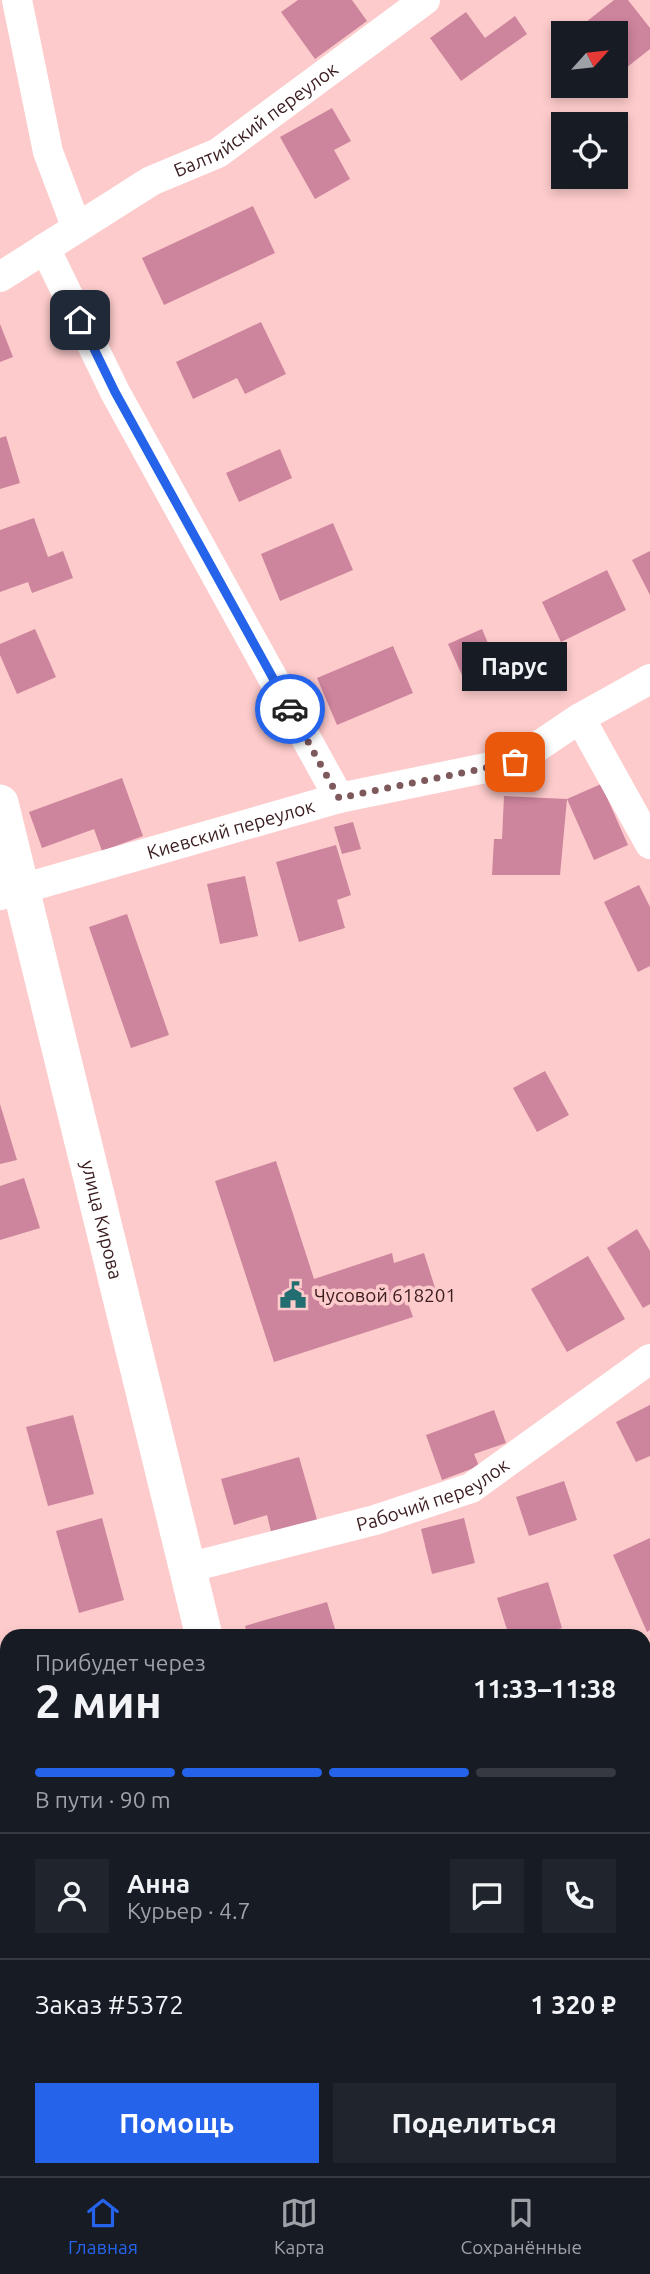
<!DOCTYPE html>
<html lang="ru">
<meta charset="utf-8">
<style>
body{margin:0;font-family:Ubuntu,sans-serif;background:#20242c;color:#f1f3f6;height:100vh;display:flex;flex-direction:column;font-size:26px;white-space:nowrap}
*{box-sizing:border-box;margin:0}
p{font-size:23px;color:#9ea1a6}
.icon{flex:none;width:38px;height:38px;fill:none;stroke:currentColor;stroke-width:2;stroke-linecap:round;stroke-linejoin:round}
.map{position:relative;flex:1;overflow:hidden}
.details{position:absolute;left:0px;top:1629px;width:651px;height:548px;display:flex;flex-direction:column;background:#171b24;border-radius:21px 21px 0 0;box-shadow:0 4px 10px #0003}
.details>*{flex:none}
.needle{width:46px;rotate:63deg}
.tools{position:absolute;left:551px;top:21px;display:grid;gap:14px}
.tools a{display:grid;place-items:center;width:77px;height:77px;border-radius:0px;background:#171b24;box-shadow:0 4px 10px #0003;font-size:35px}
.pin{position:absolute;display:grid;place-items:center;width:60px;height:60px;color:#fff;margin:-30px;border-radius:14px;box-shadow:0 4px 10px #0006}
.courier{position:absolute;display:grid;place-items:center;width:70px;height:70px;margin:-35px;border:5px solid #2563eb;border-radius:50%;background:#fff;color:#222;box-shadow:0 2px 9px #0007}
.bubble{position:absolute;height:49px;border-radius:0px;background:#171b24;box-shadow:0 4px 10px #0003;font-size:23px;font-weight:700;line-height:49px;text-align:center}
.summary em{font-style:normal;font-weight:700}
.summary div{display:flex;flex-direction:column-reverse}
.summary{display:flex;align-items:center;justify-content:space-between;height:119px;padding:0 35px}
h1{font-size:46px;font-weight:700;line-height:52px}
.bar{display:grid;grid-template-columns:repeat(4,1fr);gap:10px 7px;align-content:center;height:84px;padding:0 35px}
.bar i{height:9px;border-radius:5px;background:#363941}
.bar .active{background:#2563eb}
.bar p{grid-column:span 4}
.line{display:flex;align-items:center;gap:18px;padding:0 35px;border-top:2px solid #363941}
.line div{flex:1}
.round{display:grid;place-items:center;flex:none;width:74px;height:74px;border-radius:0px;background:#20242c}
.action{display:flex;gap:14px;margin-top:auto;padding:14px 35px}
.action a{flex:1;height:80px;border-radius:0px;background:#2563eb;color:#fff;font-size:28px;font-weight:700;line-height:80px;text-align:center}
.action a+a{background:#20242c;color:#f1f3f6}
.tab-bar{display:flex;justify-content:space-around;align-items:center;height:98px;border-top:2px solid #363941;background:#171b24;font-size:19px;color:#9ea1a6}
.tab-bar a{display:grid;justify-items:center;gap:4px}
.tab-bar .active{color:#2563eb}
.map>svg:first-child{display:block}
</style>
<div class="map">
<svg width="650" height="2176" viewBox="0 0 650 2176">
<rect width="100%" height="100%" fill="#fdcbcb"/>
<g fill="#cd849d">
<path d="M298,0h54l15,21 -52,38 -34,-47z"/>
<path d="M614,0h14l22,28v21l-34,27v-43h-44z"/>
<path d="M466,12l19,26 30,-22 12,18 -66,47 -31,-43z"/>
<path d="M332,108l19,33 -17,9 16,29 -35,20 -35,-62z"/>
<path d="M253,206l22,47 -111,52 -22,-47z"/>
<path d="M261,322l25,52 -41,20 -8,-16 -44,21 -17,-37z"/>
<path d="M0,324l13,33 -13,5z"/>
<path d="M6,436l14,47 -20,6v-51z"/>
<path d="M280,449l12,29 -53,24 -13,-29z"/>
<path d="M34,518l14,39 15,-6 10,27 -41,15 -4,-11 -28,10v-62z"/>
<path d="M333,523l20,47 -73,31 -19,-47z"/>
<path d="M650,551v44l-18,-35z"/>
<path d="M607,570l19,40 -65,32 -19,-40z"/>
<path d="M35,629l21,48 -39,17 -17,-39v-11z"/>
<path d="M482,629l17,40 -33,15 -18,-40z"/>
<path d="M393,646l20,47 -76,32 -20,-47z"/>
<path d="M122,778l21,58 -41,15 -8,-22 -52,19 -13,-36z"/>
<path d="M601,784l27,61 -34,15 -27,-61 -7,76h-68l2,-36h8l2,-43 63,3z"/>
<path d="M353,822l8,27 -19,5 -8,-27z"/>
<path d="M336,845l15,50 -14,5 8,28 -46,14 -23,-80z"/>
<path d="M245,876l13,60 -38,8 -13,-60z"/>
<path d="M639,885l11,22v59l-12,6 -34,-70z"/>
<path d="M127,914l42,121 -38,13 -42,-121z"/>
<path d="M545,1071l24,44 -32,17 -24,-44z"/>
<path d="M0,1104l17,56 -17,4z"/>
<path d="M276,1161l38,118 78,-26 2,10 30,-10 12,38 -29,9 6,17 -139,45 -59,-181z"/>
<path d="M24,1178l16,50 -40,12v-54z"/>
<path d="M637,1229l13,22v53l-7,4 -36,-60z"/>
<path d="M588,1256l37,63 -58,33 -36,-63z"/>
<path d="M650,1405v51l-14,6 -20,-40z"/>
<path d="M494,1410l12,33 -32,11 5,12 -37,14 -16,-45z"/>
<path d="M73,1415l21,79 -46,12 -22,-79z"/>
<path d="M299,1457l19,66 -46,13 -5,-21 -33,10 -13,-46z"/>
<path d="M564,1481l13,39 -48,16 -13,-39z"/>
<path d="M102,1518l22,82 -45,13 -23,-82z"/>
<path d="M464,1518l11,45 -43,11 -11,-45z"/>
<path d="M650,1538v92l-3,2 -34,-77z"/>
<path d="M548,1582l14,46 -28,8h-25l-12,-38z"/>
<path d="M327,1602l10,34h-89l-3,-10z"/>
<path d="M650,1700v65l-6,-16v-47z"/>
<path d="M363,2170h53l2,6h-54z"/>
<path d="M564,2170h38l-3,6h-21z"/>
</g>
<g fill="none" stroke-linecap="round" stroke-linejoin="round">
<g stroke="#fff" stroke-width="30">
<path d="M17,0l31,152 28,74"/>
<path d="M45,248l70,144 224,406"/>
<path id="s1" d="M0,277l151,-96 67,-28 207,-153"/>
<path d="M580,718l70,126"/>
<path id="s2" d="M0,895l339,-97 176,-36 65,-44 70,-39"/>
<path id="s3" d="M187,1568l188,-48 96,-32 179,-129"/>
</g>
<g stroke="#fff" stroke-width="37">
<path id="s4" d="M0,803l204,833"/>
<path d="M338,2170l2,6"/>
</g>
</g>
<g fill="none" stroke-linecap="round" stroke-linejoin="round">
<path stroke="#7e595b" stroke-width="7" stroke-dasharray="0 12.6" d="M290,709l49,89 176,-36"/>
<path stroke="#2563eb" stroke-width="9" d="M80,320l35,72 175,317"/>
</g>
<defs>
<symbol id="civic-bare" viewBox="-9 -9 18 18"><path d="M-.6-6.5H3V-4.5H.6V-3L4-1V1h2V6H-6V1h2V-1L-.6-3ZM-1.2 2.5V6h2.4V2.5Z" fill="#236e70" stroke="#fdcbcb" stroke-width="2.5" paint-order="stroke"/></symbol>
</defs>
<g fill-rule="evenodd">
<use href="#civic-bare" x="274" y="1276" width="38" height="38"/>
</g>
<g text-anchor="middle" stroke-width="7" stroke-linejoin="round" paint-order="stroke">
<g font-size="19" fill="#3a1c1e" stroke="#fdcbcb">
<text dy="7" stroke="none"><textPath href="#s1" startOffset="301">Балтийский переулок</textPath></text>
<text dy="7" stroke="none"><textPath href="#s2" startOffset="240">Киевский переулок</textPath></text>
<text dy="7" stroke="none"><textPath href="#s4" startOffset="429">улица Кирова</textPath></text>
<text dy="7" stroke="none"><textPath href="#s3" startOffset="257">Рабочий переулок</textPath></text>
</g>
<g font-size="19" fill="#3a1c1e" stroke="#fdcbcb" text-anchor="start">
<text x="314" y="1302">Чусовой 618201</text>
</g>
</g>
</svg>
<div class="tools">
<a><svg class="needle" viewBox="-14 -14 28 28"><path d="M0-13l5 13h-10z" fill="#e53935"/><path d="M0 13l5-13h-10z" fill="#9ea1a6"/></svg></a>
<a><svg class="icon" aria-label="locate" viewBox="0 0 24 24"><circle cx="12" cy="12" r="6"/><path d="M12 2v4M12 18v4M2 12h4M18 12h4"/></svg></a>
</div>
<div class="pin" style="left:515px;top:762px;background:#ea580c"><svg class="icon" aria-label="bag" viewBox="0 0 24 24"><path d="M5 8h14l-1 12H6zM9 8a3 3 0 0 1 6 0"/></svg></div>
<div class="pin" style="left:80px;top:320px;background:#1f2937"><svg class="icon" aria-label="home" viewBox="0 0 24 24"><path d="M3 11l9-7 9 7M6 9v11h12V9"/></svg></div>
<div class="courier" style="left:290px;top:709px"><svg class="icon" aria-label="car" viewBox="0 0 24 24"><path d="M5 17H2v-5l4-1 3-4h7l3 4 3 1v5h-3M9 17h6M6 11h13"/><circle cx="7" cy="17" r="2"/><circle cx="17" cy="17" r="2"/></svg></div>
<div class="bubble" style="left:462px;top:642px;width:105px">Парус</div>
<section class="details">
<div class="summary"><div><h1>2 мин</h1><p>Прибудет через</p></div><em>11:33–11:38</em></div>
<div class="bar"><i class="active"></i><i class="active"></i><i class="active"></i><i></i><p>В пути · 90 m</p></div>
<div class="line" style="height:126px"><a class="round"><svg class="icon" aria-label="person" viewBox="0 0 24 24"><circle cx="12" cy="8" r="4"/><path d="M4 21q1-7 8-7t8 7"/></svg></a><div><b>Анна</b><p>Курьер · 4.7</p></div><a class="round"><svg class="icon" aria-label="chat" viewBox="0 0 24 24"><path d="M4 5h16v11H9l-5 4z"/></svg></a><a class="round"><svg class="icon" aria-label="phone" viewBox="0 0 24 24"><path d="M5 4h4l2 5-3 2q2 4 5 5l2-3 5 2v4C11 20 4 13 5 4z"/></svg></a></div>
<div class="line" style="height:91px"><div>Заказ #5372</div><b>1 320 ₽</b></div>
<div class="action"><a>Помощь</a><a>Поделиться</a></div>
</section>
</div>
<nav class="tab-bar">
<a class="active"><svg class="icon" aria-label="home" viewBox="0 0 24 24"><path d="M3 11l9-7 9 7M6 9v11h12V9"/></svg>Главная</a>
<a><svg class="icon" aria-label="map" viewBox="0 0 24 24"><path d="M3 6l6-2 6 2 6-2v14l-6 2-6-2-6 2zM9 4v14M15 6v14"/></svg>Карта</a>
<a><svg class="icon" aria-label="saved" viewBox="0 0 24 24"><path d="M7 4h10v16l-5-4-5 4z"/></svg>Сохранённые</a>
</nav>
